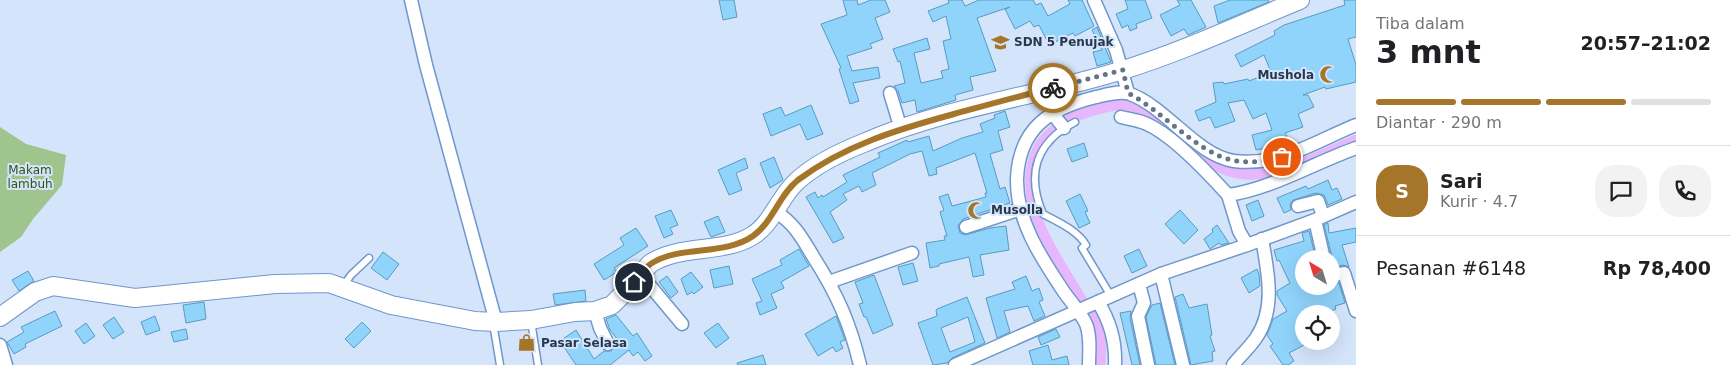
<!DOCTYPE html>
<html lang="id">
<meta charset="utf-8">
<style>
body{margin:0;font-family:"DejaVu Sans",sans-serif;background:#f2f2f2;color:#202124;height:100vh;display:flex;flex-direction:column;font-size:19px;white-space:nowrap}
*{box-sizing:border-box;margin:0}
p{font-size:16px;color:#757577}
.icon{flex:none;width:28px;height:28px;fill:none;stroke:currentColor;stroke-width:2;stroke-linecap:round;stroke-linejoin:round}
.map{position:relative;flex:1;overflow:hidden}
.details{display:flex;flex-direction:column;background:#fff;width:375px}
.details>*{flex:none}
.needle{width:32px;rotate:322deg}
.tools{position:absolute;left:1295px;top:250px;display:grid;gap:10px}
.tools a{display:grid;place-items:center;width:45px;height:45px;border-radius:50%;background:#fff;box-shadow:0 5px 20px #0002;font-size:25px}
.pin{position:absolute;display:grid;place-items:center;width:42px;height:42px;color:#fff;margin:-21px;border:2px solid #fff;border-radius:50%;box-shadow:0 1px 5px #0007}
.courier{position:absolute;display:grid;place-items:center;width:50px;height:50px;margin:-25px;border:4px solid #a5752a;border-radius:50%;background:#fff;color:#222;box-shadow:0 1px 6px #0007}
.head em{font-style:normal;font-weight:800}
.head div{display:flex;flex-direction:column-reverse}
.head{display:flex;align-items:center;justify-content:space-between;height:85px;padding:0 20px}
h1{font-size:32px;font-weight:800;line-height:38px}
.bar{display:grid;grid-template-columns:repeat(4,1fr);gap:8px 5px;align-content:center;height:60px;padding:0 20px}
.bar i{height:6px;border-radius:4px;background:#e0e0e0}
.bar .active{background:#a5752a}
.bar p{grid-column:span 4}
.line{display:flex;align-items:center;gap:12px;padding:0 20px;border-top:1px solid #e0e0e0}
.line div{flex:1}
.round{display:grid;place-items:center;flex:none;width:52px;height:52px;border-radius:20px;background:#f2f2f2}
main{display:flex;flex:1;min-height:0}
.map>svg:first-child{display:block}
</style>
<main>
<div class="map">
<svg width="1356" height="365" viewBox="0 0 1356 365">
<rect width="100%" height="100%" fill="#d4e5fb"/>
<path fill="#a0c48d" d="M0,127l26,17 40,11 -4,30 -29,34 -12,18 -21,15z"/>
<g fill="none" stroke-linecap="round" stroke-linejoin="round">
<path stroke="#e7b7fe" stroke-width="11" d="M1100,365c0,-9 2,-21 0,-30 -3,-12 -11,-23 -18,-34 -23,-40 -55,-79 -51,-127 3,-24 11,-36 30,-49 11,-9 25,-13 38,-16 10,-3 25,-6 34,-3 40,12 67,66 112,68 39,3 76,-19 111,-34"/>
</g>
<g fill="#90d4fc" stroke="#579bc0" fill-rule="evenodd">
<path d="M719,0h15l3,17 -14,3z"/>
<path d="M843,0h14l1,5 13,-5h14l5,12 -15,6 8,21 -13,5 2,4 -25,8 5,15 26,-4 2,11 -27,5 6,18 -9,3 -11,-35 2,-1 -20,-44 26,-9z"/>
<path d="M948,0h14l3,6 14,-6h54l3,5 5,-2 7,13 22,-12 -2,-4h14l12,26 -19,10 -2,-3 -24,12 -10,-20 -5,2 -4,-6 -15,8 -10,-20 5,-2 -33,11 19,53 -26,6 3,13 -18,5 1,5 -39,12 -2,-12 -13,3 -4,-12 -4,-5 11,-3 -5,-22 -2,1 -5,-13 34,-11 3,11 -16,4 7,30 22,-5 -2,-7 8,-2 -6,-28 8,-2 -5,-23 -13,6 -5,-11 21,-8z"/>
<path d="M1125,0h20l7,18 -16,6 1,4 -7,3 -2,-6 -6,3 -6,-14 12,-5z"/>
<path d="M1177,0h14l15,27 -18,8 -4,-6 -13,7 -11,-21 20,-10z"/>
<path d="M1230,0h38l1,2 -51,21 -4,-17z"/>
<path d="M1344,0h12v37l-8,2 8,26v17l-30,7 -1,-2 -22,8h5l6,12 -16,7 5,13 -18,6 2,3 -21,10v2l-10,2 -4,-15 20,-5 -6,-17 -13,6 -9,-19 -16,3 7,18 -20,7 -5,-11 -11,4 -4,-10 21,-9 -3,-19 10,-1 1,2 24,-5 1,2 22,-9 -7,-17 -23,12 -6,-12 40,-20 -1,-4 10,-6 61,-20z"/>
<path d="M1097,27l14,35 -14,4 -4,-14 9,-2 -10,-20z"/>
<path d="M811,105l12,29 -16,6 -7,-16 -29,12 -8,-22 18,-7 4,9z"/>
<path d="M1005,111l5,16 -12,4 5,19 -13,4 10,35 5,-2 5,16 -47,16 -5,7 2,7 5,2 25,-7 16,-2 3,24 -29,5 4,20 -11,2 -4,-20 -30,7v2l-9,2 -4,-25 19,-3 -1,-4h3l-7,-24 4,-2 -5,-13 9,-3 4,12 34,-9 -1,-4h2l-12,-40 -39,15 1,6 -8,2 -7,-25 -12,3 -38,19 4,12 -14,7 -3,-6 -16,8 4,6 -17,12 14,26 -11,5 -27,-46 9,-5 3,6 4,-3 1,2 24,-15 -4,-7 37,-18 -2,-4 9,-4 20,-9 1,2 21,-6 4,15 29,-13 21,-6 -3,-8 15,-6 -1,-3z"/>
<path d="M1084,143l4,13 -16,6 -5,-13z"/>
<path d="M774,157l9,23 -13,8 -10,-25z"/>
<path d="M745,158l3,10 -12,5 6,17 -13,5 -11,-25z"/>
<path d="M1328,180l4,10 5,-2 5,11 -14,6 -4,-10 -8,-2 -23,7 -3,4 1,6 -7,3 -7,-15 29,-12 2,3z"/>
<path d="M1080,194l8,17 -3,1 5,11 -11,5 -13,-27z"/>
<path d="M1258,200l6,16 -12,5 -6,-16z"/>
<path d="M671,210l7,15 -8,3 3,6 -9,4 -9,-22z"/>
<path d="M1180,210l18,20 -14,14 -19,-20z"/>
<path d="M718,216l7,16 -14,5 -7,-15z"/>
<path d="M1328,223l1,10 27,-5v14l-14,3 7,22 -6,-2 -12,3 1,-11 -8,-32z"/>
<path d="M1217,225l12,18 -8,2 -2,-2 -9,6 -6,-10 9,-7 -1,-3z"/>
<path d="M636,228l12,18 -34,22 3,4 -13,8 -10,-16 30,-19 -4,-7z"/>
<path d="M1309,231l7,28h-12v27h30l-1,-2 6,-1 6,20 -10,3 1,3 -10,4 -2,-6 -12,7h-8v10l-7,4 9,16 -17,9 5,8 -6,4h-5l-13,-19 3,-2 -6,-9 6,-16 14,-8 -10,-16v-4l13,-8 -11,-23 -2,1 -3,-11 30,-9 -2,-8z"/>
<path d="M799,249l10,17 -28,16 3,6 -13,6 6,14 -17,7 -4,-12 6,-2 -10,-22 30,-14 -2,-5z"/>
<path d="M1139,249l8,17 -15,7 -8,-17z"/>
<path d="M383,252l16,12 -12,16 -16,-12z"/>
<path d="M913,263l5,18 -15,4 -5,-18z"/>
<path d="M729,266l4,18 -19,4 -4,-18z"/>
<path d="M1257,269l2,5 1,12 -11,7 -8,-15z"/>
<path d="M28,271l6,10 -15,10 -7,-11z"/>
<path d="M691,272l12,15 -9,7 -2,-2 -5,3 -6,-16z"/>
<path d="M874,275l19,50 -20,9 -7,-17h-2l-5,-13 4,-1 -8,-21z"/>
<path d="M667,276l11,16 -7,6 -12,-16z"/>
<path d="M1026,276l6,15 7,-3 4,12 -4,2 6,14 -11,5 -6,-15 -24,5 6,21 -13,6 -11,-40 29,-9 -3,-7z"/>
<path d="M585,290l1,11 -31,4 -2,-11z"/>
<path d="M1183,294l6,14 18,-4 5,31 -2,1 5,15 -3,1 1,9 -22,4 -16,-68z"/>
<path d="M967,297l18,46 -33,15 -5,5 -14,2 -15,-42 19,-7 -1,-6 1,-1zM968,317l7,25 -25,10 -9,-24z"/>
<path d="M204,302l2,17 -20,4 -3,-18z"/>
<path d="M1160,303l15,62h-19l-10,-48 6,-12z"/>
<path d="M55,311l7,15 -37,18 1,3 -12,7 -7,-12 17,-10 -3,-5z"/>
<path d="M1131,311l-1,7 10,47h-8l-12,-52z"/>
<path d="M616,315l17,21 4,-3 15,23 -7,5 -7,-9 -5,4 -4,-6 -19,15h-34l-16,-24 16,-11 18,29 10,-8h7l7,-11 -8,-10 -4,-11z"/>
<path d="M155,316l5,14 -14,5 -5,-13z"/>
<path d="M836,316l9,24 -5,2 3,6 -7,4 -3,-5 -15,9 -13,-22z"/>
<path d="M114,317l10,15 -11,7 -10,-14z"/>
<path d="M362,322l9,9 -17,17 -9,-9z"/>
<path d="M86,323l9,13 -11,8 -9,-13z"/>
<path d="M718,323l11,15 -13,10 -12,-15z"/>
<path d="M186,329l2,10 -14,3 -3,-10z"/>
<path d="M1056,329l4,8 -19,8 -3,-8z"/>
<path d="M1048,345l4,15 15,-4 2,9h-36l-4,-14z"/>
<path d="M763,355l3,10h-28l-1,-2z"/>
</g>
<g fill="none" stroke-linecap="round" stroke-linejoin="round">
<defs>
<g id="lane">
<path d="M1075,122c-39,20 -49,52 -32,92 15,8 34,16 43,31l-4,3 29,48"/>
<path d="M343,286l8,-11 18,-17"/>
<path d="M531,321l7,44"/>
<path d="M493,323l7,42"/>
</g>
<g id="street">
<path d="M411,0l15,65 70,257"/>
<path d="M1094,0l22,50 12,43"/>
<path d="M890,93l11,36"/>
<path d="M1052,113l12,15"/>
<path d="M1121,117c8,2 18,3 26,7 25,11 62,50 81,71 43,-6 86,-32 128,-47"/>
<path d="M1228,195l11,36 8,14 68,-25 41,-18"/>
<path d="M1298,206l20,-5 5,15"/>
<path d="M775,211c20,13 27,27 39,47 23,36 36,65 46,107"/>
<path d="M1315,220l9,39"/>
<path d="M966,227l55,-18"/>
<path d="M1161,274l22,91"/>
<path d="M641,275l41,49"/>
<path d="M1331,276l13,-3 12,38"/>
<path d="M829,282l83,-29"/>
<path d="M1139,284l5,19 -6,13 10,49"/>
<path d="M1098,302c12,19 18,40 17,63"/>
<path d="M595,311l5,17 8,16"/>
<path d="M0,345l6,20"/>
<path d="M955,365l206,-91 86,-29"/>
<path d="M1089,365c0,-13 2,-29 -3,-41 -5,-11 -15,-22 -22,-32 -22,-33 -48,-71 -47,-113 2,-52 34,-71 79,-82 10,-2 24,-7 34,-3 36,13 66,61 104,67 45,6 82,-20 122,-36"/>
<path d="M1233,365c7,-9 16,-17 23,-27 20,-29 12,-66 6,-99"/>
</g>
<path id="secondary" d="M0,317l35,-25 18,-6 82,12 140,-14 54,-1 62,22 84,16 21,1 35,-2 44,-8 20,-1 17,-6c10,-10 20,-20 29,-30 4,-4 6,-9 10,-12 31,-19 71,-9 101,-27 20,-12 27,-38 44,-54 18,-17 47,-31 70,-40 81,-35 173,-46 257,-72 61,-19 118,-46 177,-70"/>
</defs>
<use href="#lane" stroke="#6f97ca" stroke-width="9"/>
<use href="#street" stroke="#6f97ca" stroke-width="15"/>
<use href="#secondary" stroke="#6f97ca" stroke-width="20"/>
<use href="#lane" stroke="#fff" stroke-width="6"/>
<use href="#street" stroke="#fff" stroke-width="12"/>
<use href="#secondary" stroke="#fff" stroke-width="18"/>
</g>
<g fill="none" stroke-linecap="round" stroke-linejoin="round">
<path stroke="#64758a" stroke-width="5" stroke-dasharray="0 9" d="M1053,88l70,-18 5,23c33,17 70,60 104,67 17,4 33,1 50,-3"/>
<path stroke="#a5752a" stroke-width="6" d="M634,282c5,-5 11,-15 18,-19 30,-18 72,-7 101,-27 20,-14 26,-41 45,-56 47,-35 101,-51 156,-66 33,-9 65,-18 99,-26"/>
</g>
<defs>
<symbol id="school-bare" viewBox="-9 -9 18 18"><path d="M0-5L7-2L0 1L-7-2ZM-4 1L0 2.5L4 1V4Q0 6-4 4Z" fill="#a5752a" stroke="#d4e5fb" stroke-width="2.5" paint-order="stroke"/></symbol>
<symbol id="mosque-bare" viewBox="-9 -9 18 18"><path d="M3.5-4.9A6 6 0 1 0 3.5 4.9A5 5 0 1 1 3.5-4.9Z" fill="#a5752a" stroke="#d4e5fb" stroke-width="2.5" paint-order="stroke"/></symbol>
<symbol id="shop-bare" viewBox="-9 -9 18 18"><path d="M-5-2.5h2.3a2.7 3.5 0 0 1 5.4 0H5L5.5 6h-11ZM-1.5-2.5h3a1.5 2.3 0 0 0-3 0Z" fill="#a5752a" stroke="#d4e5fb" stroke-width="2.5" paint-order="stroke"/></symbol>
</defs>
<g fill-rule="evenodd">
<use href="#school-bare" x="988" y="30" width="25" height="25"/>
<use href="#mosque-bare" x="1316" y="62" width="25" height="25"/>
<use href="#mosque-bare" x="964" y="198" width="25" height="25"/>
<use href="#shop-bare" x="514" y="330" width="25" height="25"/>
</g>
<g text-anchor="middle" stroke-width="4" stroke-linejoin="round" paint-order="stroke">
<g font-size="12" font-weight="bold" fill="#27384d" stroke="#d4e5fb" text-anchor="start">
<text x="1014" y="46">SDN 5 Penujak</text>
<text x="1314" y="79" text-anchor="end">Mushola</text>
<text x="991" y="214">Musolla</text>
<text x="541" y="347">Pasar Selasa</text>
</g>
<g font-size="12" fill="#2e5213" stroke="#d4e5fb">
<text x="30" y="174">Makam<tspan x="30" dy="14">lambuh</tspan></text>
</g>
</g>
</svg>
<div class="tools">
<a><svg class="needle" viewBox="-14 -14 28 28"><path d="M0-13l5 13h-10z" fill="#e53935"/><path d="M0 13l5-13h-10z" fill="#757577"/></svg></a>
<a><svg class="icon" aria-label="locate" viewBox="0 0 24 24"><circle cx="12" cy="12" r="6"/><path d="M12 2v4M12 18v4M2 12h4M18 12h4"/></svg></a>
</div>
<div class="pin" style="left:1282px;top:157px;background:#ea580c"><svg class="icon" aria-label="bag" viewBox="0 0 24 24"><path d="M5 8h14l-1 12H6zM9 8a3 3 0 0 1 6 0"/></svg></div>
<div class="pin" style="left:634px;top:282px;background:#1f2937"><svg class="icon" aria-label="home" viewBox="0 0 24 24"><path d="M3 11l9-7 9 7M6 9v11h12V9"/></svg></div>
<div class="courier" style="left:1053px;top:88px"><svg class="icon" aria-label="bike" viewBox="0 0 24 24"><circle cx="6" cy="16" r="4"/><circle cx="18" cy="16" r="4"/><path d="M6 16l4-8h5l3 8M10 8l3 8H6M13 5h3"/></svg></div>
</div>
<section class="details">
<div class="head"><div><h1>3 mnt</h1><p>Tiba dalam</p></div><em>20:57–21:02</em></div>
<div class="bar"><i class="active"></i><i class="active"></i><i class="active"></i><i></i><p>Diantar · 290 m</p></div>
<div class="line" style="height:90px"><b class="round" style="background:#a5752a;color:#fff">S</b><div><b>Sari</b><p>Kurir · 4.7</p></div><a class="round"><svg class="icon" aria-label="chat" viewBox="0 0 24 24"><path d="M4 5h16v11H9l-5 4z"/></svg></a><a class="round"><svg class="icon" aria-label="phone" viewBox="0 0 24 24"><path d="M5 4h4l2 5-3 2q2 4 5 5l2-3 5 2v4C11 20 4 13 5 4z"/></svg></a></div>
<div class="line" style="height:65px"><div>Pesanan #6148</div><b>Rp 78,400</b></div>
</section>
</main>
